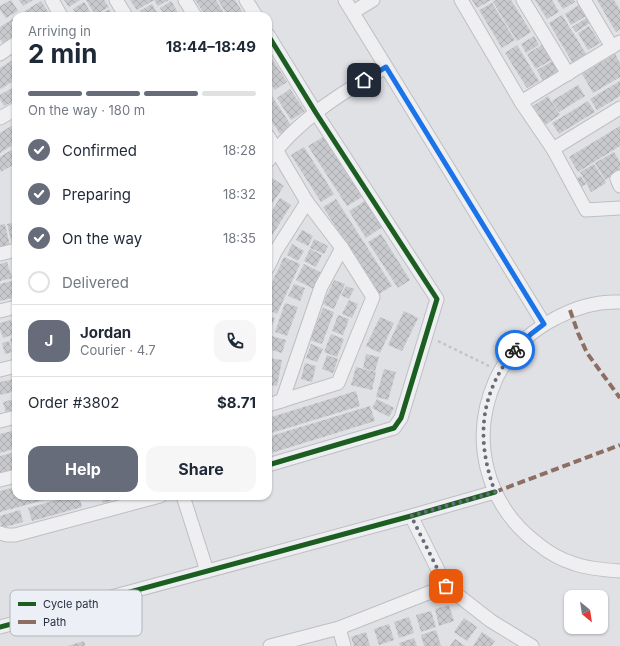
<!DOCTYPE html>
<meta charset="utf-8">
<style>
body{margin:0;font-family:Inter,sans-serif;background:#f6f6f7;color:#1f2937;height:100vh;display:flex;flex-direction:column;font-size:15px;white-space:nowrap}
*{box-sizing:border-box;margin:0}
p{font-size:13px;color:#747a83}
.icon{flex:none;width:22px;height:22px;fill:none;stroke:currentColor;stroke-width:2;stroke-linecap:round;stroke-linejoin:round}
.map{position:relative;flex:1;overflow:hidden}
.panel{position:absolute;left:12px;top:12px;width:260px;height:488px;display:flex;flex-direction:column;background:#fff;border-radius:12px;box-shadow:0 1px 3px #0004}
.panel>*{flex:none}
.needle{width:26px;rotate:150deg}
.fabs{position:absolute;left:564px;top:590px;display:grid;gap:8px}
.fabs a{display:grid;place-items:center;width:44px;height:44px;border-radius:8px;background:#fff;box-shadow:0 1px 3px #0004;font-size:20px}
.pin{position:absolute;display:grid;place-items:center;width:34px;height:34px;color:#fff;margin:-17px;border-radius:8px;box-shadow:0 2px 6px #0006}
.courier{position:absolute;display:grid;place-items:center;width:40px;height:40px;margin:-20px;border:3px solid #1a73e8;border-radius:50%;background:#fff;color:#222;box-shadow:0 1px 5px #0007}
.head em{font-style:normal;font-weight:700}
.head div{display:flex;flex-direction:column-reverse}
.head{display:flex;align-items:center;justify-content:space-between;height:68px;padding:0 16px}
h1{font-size:26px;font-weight:700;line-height:30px}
.bar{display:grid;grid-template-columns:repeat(4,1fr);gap:6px 4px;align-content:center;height:48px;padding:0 16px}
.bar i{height:5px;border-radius:3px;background:#e0e1e3}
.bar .active{background:#666c79}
.bar p{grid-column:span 4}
.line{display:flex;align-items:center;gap:10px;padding:0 16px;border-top:1px solid #e0e1e3}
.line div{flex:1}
.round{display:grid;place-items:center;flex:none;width:42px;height:42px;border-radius:12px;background:#f6f6f7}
ol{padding:0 16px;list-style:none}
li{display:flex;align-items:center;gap:12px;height:44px}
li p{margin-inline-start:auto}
li .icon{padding:4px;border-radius:50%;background:#666c79;color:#fff;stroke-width:4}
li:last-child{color:#747a83}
li i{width:22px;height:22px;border:2px solid #e0e1e3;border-radius:50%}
.cta{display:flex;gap:8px;margin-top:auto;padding:8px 16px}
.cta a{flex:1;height:46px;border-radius:12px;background:#666c79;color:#fff;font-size:16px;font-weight:700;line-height:46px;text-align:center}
.cta a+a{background:#f6f6f7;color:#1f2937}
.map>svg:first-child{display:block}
</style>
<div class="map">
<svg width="620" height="646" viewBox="0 0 620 646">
<defs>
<pattern id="building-cross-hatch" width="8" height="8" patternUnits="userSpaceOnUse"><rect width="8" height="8" fill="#c8c9cd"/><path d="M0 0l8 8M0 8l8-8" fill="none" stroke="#acadb1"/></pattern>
</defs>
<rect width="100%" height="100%" fill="#e0e1e5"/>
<g fill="url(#building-cross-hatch)">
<path d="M11,0l7,11 -12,7 -6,-8v-4z"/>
<path d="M19,0h14l-10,6z"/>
<path d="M64,0h16l-11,7z"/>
<path d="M86,0h18l5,7 -14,8z"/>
<path d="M130,0h24l-17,10z"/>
<path d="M154,0h15l-11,6z"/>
<path d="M195,0h21l10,16h-20z"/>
<path d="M218,0h17l10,16h-17z"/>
<path d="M472,0h19l-14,8z"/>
<path d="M496,0h15l20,32 -14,9 -24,-39z"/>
<path d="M535,0h17l7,12 -12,7z"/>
<path d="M557,0h17l1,2 -12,7z"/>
<path d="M597,0h17l6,10v19l-4,3z"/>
<path d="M41,1l8,12 -4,3h-28z"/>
<path d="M171,1l9,15h-15l-5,-8z"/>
<path d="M84,2l9,14h-16l-4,-7z"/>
<path d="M584,2l7,11 -20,12 -6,-11z"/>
<path d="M492,3l23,37 -13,8 -23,-38z"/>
<path d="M152,4l7,12h-16l-3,-5z"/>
<path d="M109,9l4,7h-15z"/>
<path d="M562,15l26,42 -14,8 -25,-42z"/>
<path d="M591,15l4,5 -19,12 -4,-5z"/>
<path d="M16,17v17l-13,9 -3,-4v-12z"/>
<path d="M589,26l11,17 -12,7 -10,-17z"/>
<path d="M534,36l5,9 -13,8 -5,-9z"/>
<path d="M547,42l9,15 -20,12 -9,-15z"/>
<path d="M517,45l22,36 -12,7 -22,-35z"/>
<path d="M268,52l19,30 -12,8 -7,-10z"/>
<path d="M615,54l5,9v14l-27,16 -11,-19z"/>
<path d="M16,58v21l-15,10 -1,-2v-19z"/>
<path d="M556,59l7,12 -19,12 -7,-13z"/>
<path d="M620,81v15l-23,14 -7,-11z"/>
<path d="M578,85l7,11 -26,16 -7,-11z"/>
<path d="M12,88l4,7v5l-12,6 -4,-7v-4z"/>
<path d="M290,89l15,22 -14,9 -14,-22z"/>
<path d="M272,96l20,31 -12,7 -12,-18v-17z"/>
<path d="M548,96l12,19 -15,10 -12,-19z"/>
<path d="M588,101l7,11 -36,22 -7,-11z"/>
<path d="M16,123v20l-16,10v-20z"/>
<path d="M620,126v20l-42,26 -9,-15z"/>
<path d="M323,137l39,60 -15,9 -39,-60z"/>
<path d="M16,147v16l-15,9 -1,-3v-12z"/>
<path d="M304,147l30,47 -13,8 -30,-47z"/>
<path d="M614,152l6,10v9l-15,9 -10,-17z"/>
<path d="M594,164l12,19 -15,9 -11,-20z"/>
<path d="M581,176l5,8 -5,3 -5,-8z"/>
<path d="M271,177l13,9 -15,22 -1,-26z"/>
<path d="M280,198l11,7 -23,37v-25z"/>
<path d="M336,199l56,87 -13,8 -56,-87z"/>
<path d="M365,201l17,26 -16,11 -17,-27z"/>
<path d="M16,222v21l-4,1 -5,-20z"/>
<path d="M5,224l5,22 -10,3v-24z"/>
<path d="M302,230l11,6 -5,10 -12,-6z"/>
<path d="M381,234l29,46 -12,8 -30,-46z"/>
<path d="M314,239l14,7 -4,8 -14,-6z"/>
<path d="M292,244l12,7 -6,10 -11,-6z"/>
<path d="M310,249l12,6 -6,12 -12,-6z"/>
<path d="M284,257l16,7 -23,50 -9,-4v-19z"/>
<path d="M7,262l5,16 -12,3v-17z"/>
<path d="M304,264l18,9 -8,16 -18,-9z"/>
<path d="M16,280v17l-16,4v-17z"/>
<path d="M334,280l11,4 -11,25 -11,-5z"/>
<path d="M294,284l11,4 -5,13 -12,-5z"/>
<path d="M346,286l8,3 -5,10 -8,-4z"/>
<path d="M349,300l9,4 -6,14 -10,-4z"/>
<path d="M285,303l13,4 -11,29 -12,-4z"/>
<path d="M323,308l11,4 -12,32 -12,-4z"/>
<path d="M404,311l14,7 -16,33 -14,-6z"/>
<path d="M338,315l11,4 -6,16 -11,-4z"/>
<path d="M268,316l7,2 -5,13 -2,-1z"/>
<path d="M380,317l14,6 -14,30 -14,-7z"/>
<path d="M11,320l4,14 -12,4 -3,-9v-6z"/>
<path d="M331,334l13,5 -7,18 -13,-5z"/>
<path d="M268,335l18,5 -4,13 -14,-4z"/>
<path d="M16,337v15l-2,1 -4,-14z"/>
<path d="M9,341l3,11 -7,2 -3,-11z"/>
<path d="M311,344l12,5 -6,13 -11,-4z"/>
<path d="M366,354l13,3 -4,14 -12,-3z"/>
<path d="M327,355l11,4 -5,14 -11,-4z"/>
<path d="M269,358l13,2 -5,26 -9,-1z"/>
<path d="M305,363l11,3 -4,16 -11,-3z"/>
<path d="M356,367l20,5 -4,18 -21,-5z"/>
<path d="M384,369l12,3 -8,28 -12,-3z"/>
<path d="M14,379l2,12 -16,4v-13z"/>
<path d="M356,391l4,15 -92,28v-16z"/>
<path d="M15,399l1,11 -10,3 -3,-11z"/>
<path d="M377,399l17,9 -5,9 -17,-9z"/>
<path d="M370,406l5,15 -107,33v-17z"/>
<path d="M16,430v18l-16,5v-19z"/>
<path d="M16,452v18l-16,4v-18z"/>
<path d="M16,487v9h43l-59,16v-21z"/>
<path d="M71,496h8l3,11 -50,14 -4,-13z"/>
<path d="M101,496h24l-22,7z"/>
<path d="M20,510l3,12 -22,6 -1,-12z"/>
<path d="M449,605l5,16 -15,5 -4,-17z"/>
<path d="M431,611l5,16 -15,5 -5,-17z"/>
<path d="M409,617l5,16 -15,5 -5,-16z"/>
<path d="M464,618l13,9 -10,14 -13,-9z"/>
<path d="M389,624l5,16 -15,5 -5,-16z"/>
<path d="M436,630l5,16h-17l-3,-11z"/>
<path d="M366,632l4,14h-16l-3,-9z"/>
<path d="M482,632l13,9 -4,5h-18z"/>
<path d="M414,638l3,8h-17l-1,-3z"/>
<path d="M455,639l10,7h-15z"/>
<path d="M84,641l1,5h-17z"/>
</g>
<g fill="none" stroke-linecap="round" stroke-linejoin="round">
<defs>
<g id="minor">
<path d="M52,0l9,16"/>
<path d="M116,0l10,16"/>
<path d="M185,0l10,16"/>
<path d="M246,0l10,16"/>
<path d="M345,0l199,324"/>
<path d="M461,0l60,102 32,47 33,61 34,-2"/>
<path d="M523,0l45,74"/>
<path d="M584,0l28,47"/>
<path d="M353,12l20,-12"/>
<path d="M268,35l48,78 121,186 -36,119 -7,10 -126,37"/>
<path d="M0,54l16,-11"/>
<path d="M521,102l99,-60"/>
<path d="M0,118l16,-9"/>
<path d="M268,136l39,66 35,46 31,49 -35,86 -70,22"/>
<path d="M553,149l67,-41"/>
<path d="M268,161c29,-41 75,-69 118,-94"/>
<path d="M620,177l-3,2 3,7"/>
<path d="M0,254l16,-4"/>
<path d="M268,267l7,-15 32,-50"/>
<path d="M620,302c-23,-1 -44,5 -64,16 -26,13 -47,34 -60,61 -27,60 -10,126 42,165 11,9 24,16 37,20 15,5 30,6 45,7"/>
<path d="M0,311l16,-4"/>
<path d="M0,370l16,-4"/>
<path d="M282,401l39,-114 21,-39"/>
<path d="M0,421l16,-4"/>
<path d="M0,480l16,-4"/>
<path d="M183,496l24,75"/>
<path d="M411,516l35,70 45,35 41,25"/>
<path d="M0,533l7,2h8l145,-39"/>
<path d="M0,627l411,-111 84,-24"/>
<path d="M339,628l5,18"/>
<path d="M270,646l69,-18 107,-42"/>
</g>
</defs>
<use href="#minor" stroke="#bebfc3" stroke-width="15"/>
<path stroke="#c2c2c8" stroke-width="2.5" stroke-dasharray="3 3" stroke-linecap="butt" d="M438,341l51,25"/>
<use href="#minor" stroke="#efeff2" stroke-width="13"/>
<g stroke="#8d6e63" stroke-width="4" stroke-dasharray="8 4" stroke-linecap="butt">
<path d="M570,310l8,23 9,20 33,45"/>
<path d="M495,492l125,-47"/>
</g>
<defs>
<g id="cycleway">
<path d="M268,35l48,78 121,186 -36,119 -7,10 -126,37"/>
<path d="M0,627l411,-111 84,-24"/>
</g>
</defs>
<use href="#cycleway" stroke="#eceff5" stroke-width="8"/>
<use href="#cycleway" stroke="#1b5e20" stroke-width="5"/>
</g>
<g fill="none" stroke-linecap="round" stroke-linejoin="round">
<path stroke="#666c79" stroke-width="4" stroke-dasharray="0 7.2" d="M446,586l-35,-70 84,-24c-19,-52 -16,-98 20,-142"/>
<path stroke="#1a73e8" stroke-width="5" d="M364,80l22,-13 158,257 -13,10 -16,16"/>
</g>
<rect x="10" y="590" width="132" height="46" rx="6" fill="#eceff5" stroke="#b0b5be" stroke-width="1"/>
<rect x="18" y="602" width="18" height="4" fill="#1b5e20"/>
<rect x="18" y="620" width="18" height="4" fill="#8d6e63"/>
<g font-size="11" fill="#252d3f">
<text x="43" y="608">Cycle path</text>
<text x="43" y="626">Path</text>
</g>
</svg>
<div class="fabs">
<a><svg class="needle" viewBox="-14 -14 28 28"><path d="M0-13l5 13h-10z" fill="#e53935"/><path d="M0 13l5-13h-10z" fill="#747a83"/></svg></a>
</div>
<div class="pin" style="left:446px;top:586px;background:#ea580c"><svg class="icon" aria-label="bag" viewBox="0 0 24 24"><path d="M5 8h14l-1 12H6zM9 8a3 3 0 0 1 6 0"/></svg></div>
<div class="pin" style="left:364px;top:80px;background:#1f2937"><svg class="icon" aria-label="home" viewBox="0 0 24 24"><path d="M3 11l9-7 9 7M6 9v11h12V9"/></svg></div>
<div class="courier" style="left:515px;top:350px"><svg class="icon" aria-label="bike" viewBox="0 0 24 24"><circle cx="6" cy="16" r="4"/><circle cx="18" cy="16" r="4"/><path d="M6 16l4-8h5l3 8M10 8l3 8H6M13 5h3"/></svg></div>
<section class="panel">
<div class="head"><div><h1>2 min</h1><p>Arriving in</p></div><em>18:44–18:49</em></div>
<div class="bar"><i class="active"></i><i class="active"></i><i class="active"></i><i></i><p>On the way · 180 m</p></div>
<ol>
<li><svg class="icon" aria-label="check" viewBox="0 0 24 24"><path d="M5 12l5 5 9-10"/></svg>Confirmed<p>18:28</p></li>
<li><svg class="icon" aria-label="check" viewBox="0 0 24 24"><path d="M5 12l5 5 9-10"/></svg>Preparing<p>18:32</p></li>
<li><svg class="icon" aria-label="check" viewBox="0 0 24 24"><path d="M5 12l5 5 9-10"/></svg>On the way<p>18:35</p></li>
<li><i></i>Delivered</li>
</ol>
<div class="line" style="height:72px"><b class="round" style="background:#666c79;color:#fff">J</b><div><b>Jordan</b><p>Courier · 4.7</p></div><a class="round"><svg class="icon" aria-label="phone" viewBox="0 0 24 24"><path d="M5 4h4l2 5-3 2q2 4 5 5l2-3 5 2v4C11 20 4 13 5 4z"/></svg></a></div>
<div class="line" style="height:52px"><div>Order #3802</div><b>$8.71</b></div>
<div class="cta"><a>Help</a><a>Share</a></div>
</section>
</div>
